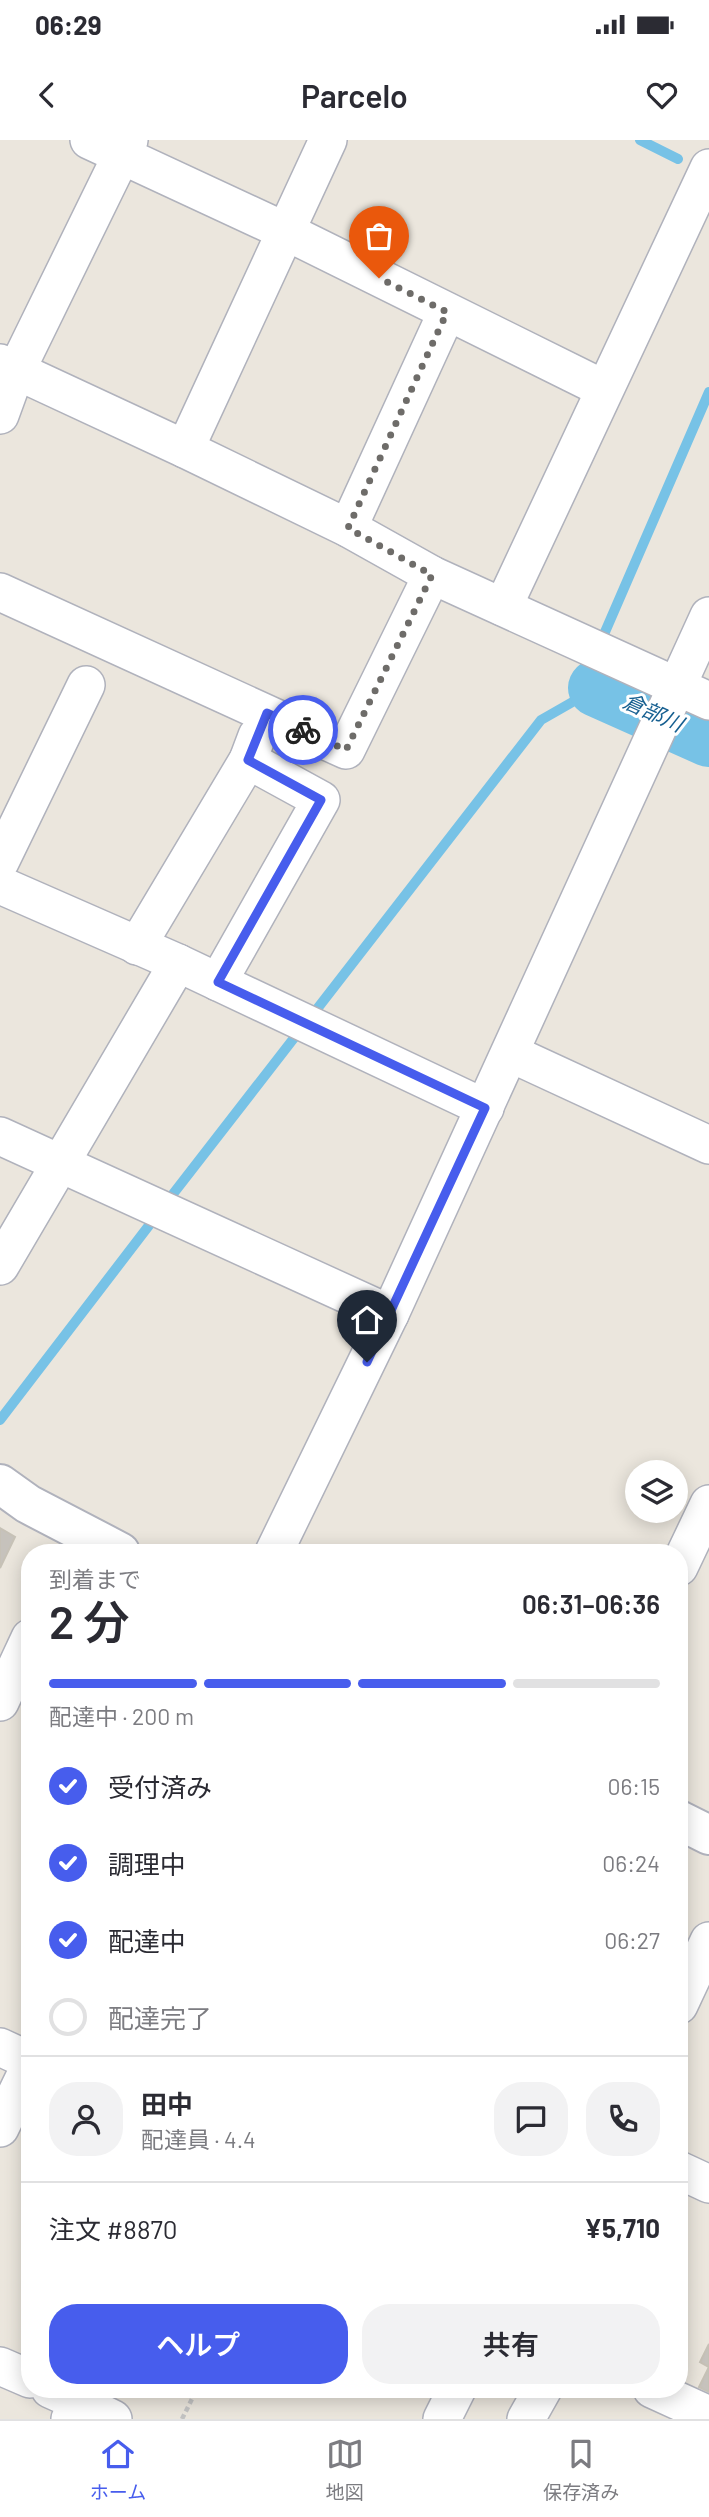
<!DOCTYPE html>
<html lang="ja">
<meta charset="utf-8">
<style>
body{margin:0;font-family:Barlow,"Noto Sans JP",sans-serif;background:#f2f2f3;color:#2b2b33;height:100vh;display:flex;flex-direction:column;font-size:26px;white-space:nowrap}
*{box-sizing:border-box;margin:0}
p{font-size:23px;color:#7c7c81}
.icon{flex:none;width:38px;height:38px;fill:none;stroke:currentColor;stroke-width:2;stroke-linecap:round;stroke-linejoin:round}
.map{position:relative;flex:1;overflow:hidden}
.drawer{position:absolute;left:21px;top:1404px;width:667px;height:854px;display:flex;flex-direction:column;background:#fff;border-radius:28px;box-shadow:0 4px 18px #0003}
.drawer>*{flex:none}
.tools{position:absolute;left:625px;top:1320px;display:grid;gap:14px}
.tools a{display:grid;place-items:center;width:63px;height:63px;border-radius:50%;background:#fff;box-shadow:0 4px 18px #0003;font-size:35px}
.pin{position:absolute;display:grid;place-items:center;width:60px;height:60px;color:#fff;margin:-72px -30px;border-radius:50% 50% 50% 0;rotate:-45deg;box-shadow:0 0 7px #0007}
.pin .icon{rotate:45deg}
.courier{position:absolute;display:grid;place-items:center;width:70px;height:70px;margin:-35px;border:5px solid #475ded;border-radius:50%;background:#fff;color:#222;box-shadow:0 2px 9px #0007}
.overview em{font-style:normal;font-weight:600}
.overview div{display:flex;flex-direction:column-reverse}
.overview{display:flex;align-items:center;justify-content:space-between;height:119px;padding:0 28px}
h1{font-size:46px;font-weight:600;line-height:52px}
.bar{display:grid;grid-template-columns:repeat(4,1fr);gap:10px 7px;align-content:center;height:84px;padding:0 28px}
.bar i{height:9px;border-radius:5px;background:#e1e1e2}
.bar .active{background:#475ded}
.bar p{grid-column:span 4}
.line{display:flex;align-items:center;gap:18px;padding:0 28px;border-top:2px solid #e1e1e2}
.line div{flex:1}
.round{display:grid;place-items:center;flex:none;width:74px;height:74px;border-radius:28px;background:#f2f2f3}
ol{padding:0 28px;list-style:none}
li{display:flex;align-items:center;gap:21px;height:77px}
li p{margin-inline-start:auto}
li .icon{padding:7px;border-radius:50%;background:#475ded;color:#fff;stroke-width:4}
li:last-child{color:#7c7c81}
li i{width:38px;height:38px;border:4px solid #e1e1e2;border-radius:50%}
.action{display:flex;gap:14px;margin-top:auto;padding:14px 28px}
.action a{flex:1;height:80px;border-radius:28px;background:#475ded;color:#fff;font-size:28px;font-weight:600;line-height:80px;text-align:center}
.action a+a{background:#f2f2f3;color:#2b2b33}
.status{display:flex;justify-content:space-between;align-items:center;height:49px;padding:0 35px;background:#fff;direction:ltr}
.status svg{height:19px;fill:currentColor}
header{display:flex;justify-content:space-between;align-items:center;height:91px;padding:0 28px;background:#fff;font-size:32px;font-weight:600}
.dock{display:flex;justify-content:space-around;align-items:center;height:98px;border-top:2px solid #e1e1e2;background:#fff;font-size:19px;color:#7c7c81}
.dock a{display:grid;justify-items:center;gap:4px}
.dock .active{color:#475ded}
.map>svg:first-child{display:block}
</style>
<div class="status"><b>06:29</b><svg viewBox="0 0 49 12"><path d="M0 12V9h3v3zM5 12V6h3v6zM10 12V3h3v9zM15 12V0h3v12zM26 1h20v11H26zM47 4h2v5h-2z"/></svg></div>
<header><svg class="icon" aria-label="back" viewBox="0 0 24 24"><path d="M15 5l-7 7 7 7"/></svg>Parcelo<svg class="icon" aria-label="heart" viewBox="0 0 24 24"><path d="M12 20l-8-8c-3-5 5-10 8-4 3-6 11-1 8 4z"/></svg></header>
<div class="map">
<svg width="709" height="2279" viewBox="0 0 709 2279">
<rect width="100%" height="100%" fill="#ebe6dd"/>
<g fill="none" stroke-linecap="round" stroke-linejoin="round">
<g stroke="#77c2e6" stroke-width="10">
<path d="M640,0l38,19"/>
<path d="M603,507l2,-15 104,-240"/>
<path d="M310,878l231,-298 56,-32 4,-27"/>
<path d="M166,1063l135,-174"/>
<path d="M0,1280l157,-205"/>
</g>
<path stroke="#77c2e6" stroke-width="58" d="M597,548l112,50"/>
</g>
<g fill="#c6c2bc" stroke="#c6c1b6" stroke-width="2">
<path d="M0,1388l15,9 -15,31z"/>
<path d="M709,2204v23l-9,-5z"/>
<path d="M709,2227v25l-10,-5z"/>
</g>
<g fill="none" stroke-linecap="round" stroke-linejoin="round">
<defs>
<g id="minor">
<path d="M89,0l198,92 317,157"/>
<path d="M0,223l185,86 163,79 84,47 277,126"/>
<path d="M0,275l16,-44 113,-231"/>
<path d="M185,309l143,-309"/>
<path d="M348,388l99,-216"/>
<path d="M0,452l346,158 86,-175"/>
<path d="M503,467l206,-439"/>
<path d="M0,722l86,-177"/>
<path d="M0,745l178,78 307,145"/>
<path d="M137,806l111,-186 9,-24"/>
<path d="M218,842l103,-182 -73,-40"/>
<path d="M510,913l199,92"/>
<path d="M0,996l390,178"/>
<path d="M0,1126l178,-303"/>
<path d="M274,1412l116,-238 319,-698"/>
<path d="M679,1427l30,-63"/>
<path d="M0,1562l30,-64"/>
<path d="M679,1865l30,-64"/>
<path d="M0,1907l30,14"/>
<path d="M0,1988l30,-62"/>
<path d="M679,2030l30,14"/>
<path d="M0,2226l30,13"/>
<path d="M50,2249l29,13 -9,17"/>
<path d="M652,2249l57,26"/>
<path d="M79,2262l34,17"/>
<path d="M442,2279l15,-30"/>
<path d="M526,2279l17,-30"/>
</g>
<g id="tertiary">
<path d="M0,1344l28,20 92,48"/>
<path d="M679,1680l30,15"/>
</g>
</defs>
<use href="#minor" stroke="#b0b2bc" stroke-width="40"/>
<use href="#tertiary" stroke="#b0b2bc" stroke-width="42"/>
<path stroke="#c3c3c3" stroke-width="4.5" stroke-dasharray="5 3.5" stroke-linecap="butt" d="M182,2279l15,-30"/>
<use href="#minor" stroke="#fff" stroke-width="37"/>
<use href="#tertiary" stroke="#fff" stroke-width="38"/>
</g>
<g fill="none" stroke-linecap="round" stroke-linejoin="round">
<path stroke="#6e6c69" stroke-width="7" stroke-dasharray="0 12.6" d="M303,590l43,20 86,-175 -84,-47 99,-216 -68,-34"/>
<path stroke="#475ded" stroke-width="9" d="M303,590l-36,-17 -19,47 73,40 -103,182 267,126 -118,254"/>
</g>
<g text-anchor="middle" stroke-width="6" stroke-linejoin="round" paint-order="stroke">
<g font-size="21" font-style="italic" fill="#176091" stroke="#fff">
<text transform="translate(653 573) rotate(24)" y="7">倉部川</text>
</g>
</g>
</svg>
<div class="tools">
<a><svg class="icon" aria-label="layers" viewBox="0 0 24 24"><path d="M12 4l9 5-9 5-9-5zM3 14l9 5 9-5"/></svg></a>
</div>
<div class="pin" style="left:379px;top:138px;background:#ea580c"><svg class="icon" aria-label="bag" viewBox="0 0 24 24"><path d="M5 8h14l-1 12H6zM9 8a3 3 0 0 1 6 0"/></svg></div>
<div class="pin" style="left:367px;top:1222px;background:#1f2937"><svg class="icon" aria-label="home" viewBox="0 0 24 24"><path d="M3 11l9-7 9 7M6 9v11h12V9"/></svg></div>
<div class="courier" style="left:303px;top:590px"><svg class="icon" aria-label="bike" viewBox="0 0 24 24"><circle cx="6" cy="16" r="4"/><circle cx="18" cy="16" r="4"/><path d="M6 16l4-8h5l3 8M10 8l3 8H6M13 5h3"/></svg></div>
<section class="drawer">
<div class="overview"><div><h1>2 分</h1><p>到着まで</p></div><em>06:31–06:36</em></div>
<div class="bar"><i class="active"></i><i class="active"></i><i class="active"></i><i></i><p>配達中 · 200 m</p></div>
<ol>
<li><svg class="icon" aria-label="check" viewBox="0 0 24 24"><path d="M5 12l5 5 9-10"/></svg>受付済み<p>06:15</p></li>
<li><svg class="icon" aria-label="check" viewBox="0 0 24 24"><path d="M5 12l5 5 9-10"/></svg>調理中<p>06:24</p></li>
<li><svg class="icon" aria-label="check" viewBox="0 0 24 24"><path d="M5 12l5 5 9-10"/></svg>配達中<p>06:27</p></li>
<li><i></i>配達完了</li>
</ol>
<div class="line" style="height:126px"><a class="round"><svg class="icon" aria-label="person" viewBox="0 0 24 24"><circle cx="12" cy="8" r="4"/><path d="M4 21q1-7 8-7t8 7"/></svg></a><div><b>田中</b><p>配達員 · 4.4</p></div><a class="round"><svg class="icon" aria-label="chat" viewBox="0 0 24 24"><path d="M4 5h16v11H9l-5 4z"/></svg></a><a class="round"><svg class="icon" aria-label="phone" viewBox="0 0 24 24"><path d="M5 4h4l2 5-3 2q2 4 5 5l2-3 5 2v4C11 20 4 13 5 4z"/></svg></a></div>
<div class="line" style="height:91px"><div>注文 #8870</div><b>¥5,710</b></div>
<div class="action"><a>ヘルプ</a><a>共有</a></div>
</section>
</div>
<nav class="dock">
<a class="active"><svg class="icon" aria-label="home" viewBox="0 0 24 24"><path d="M3 11l9-7 9 7M6 9v11h12V9"/></svg>ホーム</a>
<a><svg class="icon" aria-label="map" viewBox="0 0 24 24"><path d="M3 6l6-2 6 2 6-2v14l-6 2-6-2-6 2zM9 4v14M15 6v14"/></svg>地図</a>
<a><svg class="icon" aria-label="saved" viewBox="0 0 24 24"><path d="M7 4h10v16l-5-4-5 4z"/></svg>保存済み</a>
</nav>
